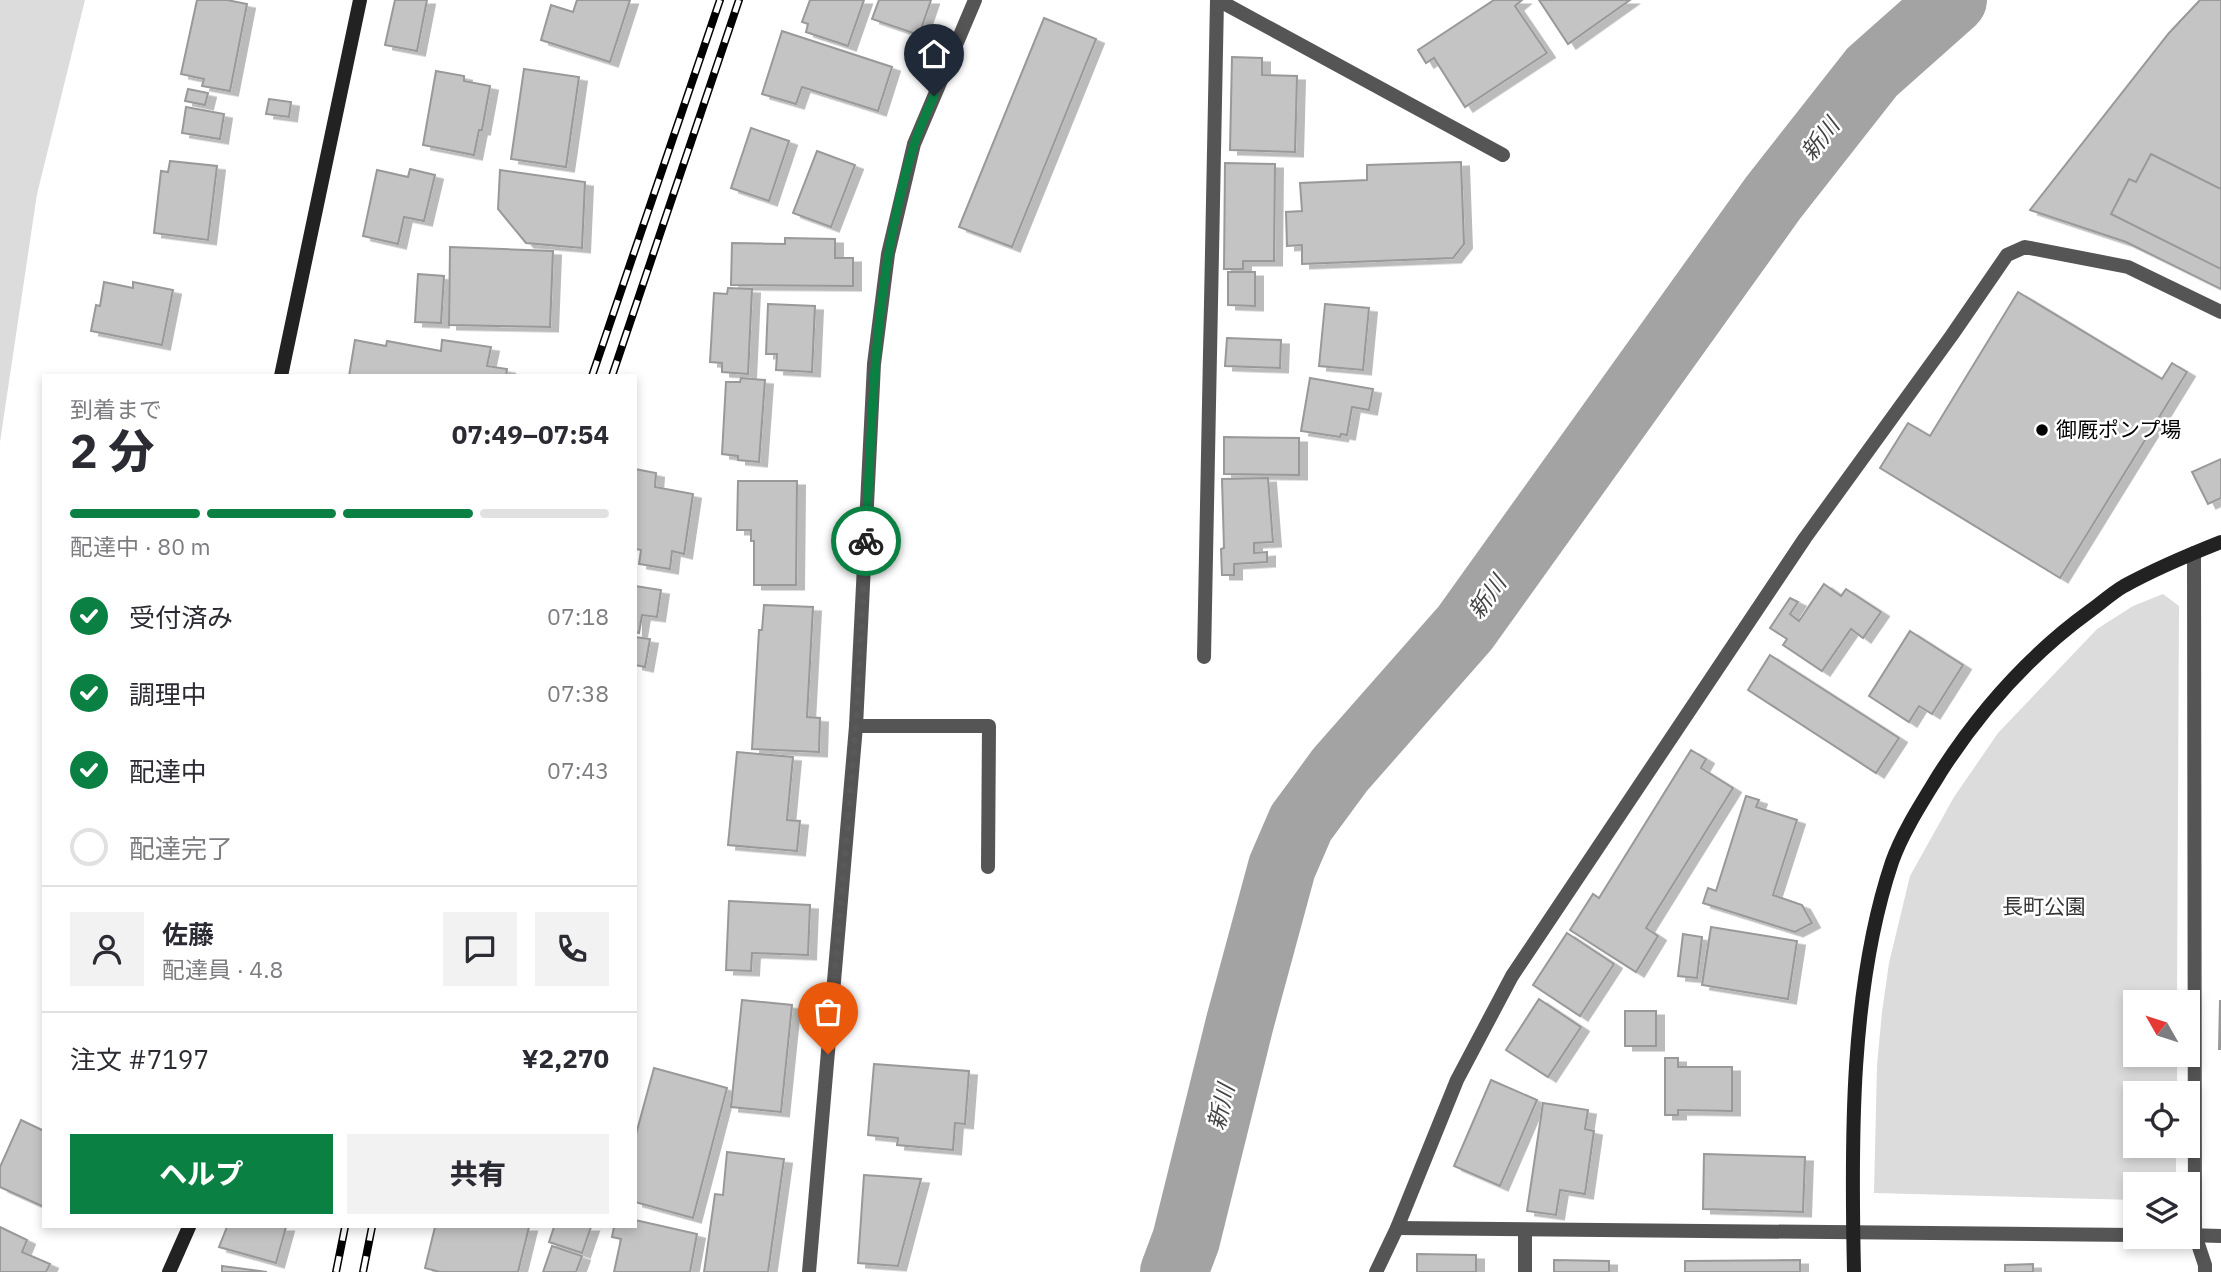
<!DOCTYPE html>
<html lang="ja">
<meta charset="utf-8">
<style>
body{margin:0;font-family:"IBM Plex Sans","Noto Sans JP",sans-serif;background:#f2f2f3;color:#2b2b33;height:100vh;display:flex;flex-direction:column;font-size:26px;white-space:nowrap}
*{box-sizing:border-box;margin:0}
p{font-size:23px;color:#7c7c81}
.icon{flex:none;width:38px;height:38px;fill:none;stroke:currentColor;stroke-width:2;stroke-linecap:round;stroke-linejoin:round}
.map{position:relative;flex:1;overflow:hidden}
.side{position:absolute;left:42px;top:374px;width:595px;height:854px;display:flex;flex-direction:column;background:#fff;border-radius:0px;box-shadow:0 4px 10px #0003}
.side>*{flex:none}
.needle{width:46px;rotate:309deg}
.controls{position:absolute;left:2123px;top:990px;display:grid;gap:14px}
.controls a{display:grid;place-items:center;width:77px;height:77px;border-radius:0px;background:#fff;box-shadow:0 4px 10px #0003;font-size:35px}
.pin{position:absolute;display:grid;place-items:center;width:60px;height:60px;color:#fff;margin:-72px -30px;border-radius:50% 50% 50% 0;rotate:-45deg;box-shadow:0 0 7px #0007}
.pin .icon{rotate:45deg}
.courier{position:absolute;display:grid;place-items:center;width:70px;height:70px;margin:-35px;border:5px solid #0b8043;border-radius:50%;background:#fff;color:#222;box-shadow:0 2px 9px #0007}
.summary em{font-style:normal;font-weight:800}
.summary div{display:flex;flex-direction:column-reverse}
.summary{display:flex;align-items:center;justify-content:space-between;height:119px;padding:0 28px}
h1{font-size:46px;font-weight:800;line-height:52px}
.bar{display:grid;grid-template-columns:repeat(4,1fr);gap:10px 7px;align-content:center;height:84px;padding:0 28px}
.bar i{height:9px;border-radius:5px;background:#e1e1e2}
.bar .active{background:#0b8043}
.bar p{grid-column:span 4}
.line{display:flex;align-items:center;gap:18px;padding:0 28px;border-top:2px solid #e1e1e2}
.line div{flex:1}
.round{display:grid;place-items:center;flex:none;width:74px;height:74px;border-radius:0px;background:#f2f2f3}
ol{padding:0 28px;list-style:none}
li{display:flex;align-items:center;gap:21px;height:77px}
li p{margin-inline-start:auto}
li .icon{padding:7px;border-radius:50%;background:#0b8043;color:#fff;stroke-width:4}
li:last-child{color:#7c7c81}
li i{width:38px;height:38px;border:4px solid #e1e1e2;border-radius:50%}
.cta{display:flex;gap:14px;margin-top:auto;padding:14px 28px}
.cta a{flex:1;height:80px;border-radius:0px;background:#0b8043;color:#fff;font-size:28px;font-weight:800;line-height:80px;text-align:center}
.cta a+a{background:#f2f2f3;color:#2b2b33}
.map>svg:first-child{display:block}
</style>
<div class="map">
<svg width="2221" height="1272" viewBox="0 0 2221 1272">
<defs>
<filter id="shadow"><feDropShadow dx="8" dy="4.5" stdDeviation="0" flood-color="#0004"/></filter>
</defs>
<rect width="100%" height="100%" fill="#fff"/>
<g fill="#dcdcdc">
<path d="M0,0h85l-48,194 -37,248z"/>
<path d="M2163,594l16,12 -2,397h-42v52h42v39h-42v52h41v39h-41v15l-261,-7 3,-128 5,-53 7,-49 21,-87 44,-79 44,-64 99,-104 36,-23z"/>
</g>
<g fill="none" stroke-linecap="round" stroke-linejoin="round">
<path stroke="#a3a3a3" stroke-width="68" d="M1174,1272l12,-32 54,-218 42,-155 19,-44 39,-53 125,-142 308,-430 99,-126 81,-72"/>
</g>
<g fill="#c4c4c4" stroke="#999" stroke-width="2" filter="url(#shadow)">
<path d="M197,0h30l20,4 -17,87 -28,-5 2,-7 -23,-5z"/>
<path d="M395,0h32l-10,51 -32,-6z"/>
<path d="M577,0h53l-20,62 -69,-22 10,-35 22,7z"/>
<path d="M810,0h54l-16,46 -42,-14 2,-8 -6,-2z"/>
<path d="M879,0h52l-12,35 -47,-16z"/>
<path d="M1494,0h28l-7,6 32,47 -82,54 -31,-49 -8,5 -8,-13z"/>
<path d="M1539,0h91l-62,44z"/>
<path d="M2200,0h21v289l-95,-47 -96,-32 139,-177z"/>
<path d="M1044,18l52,21 -84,208 -53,-20z"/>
<path d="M782,31l110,36 -14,44 -76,-24 -6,17 -34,-10z"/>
<path d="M1232,57l30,1v17l35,1 -2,76 -65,-2z"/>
<path d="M524,69l55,8 -13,90 -55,-8z"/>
<path d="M436,71l28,5v5l26,5 -8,44h-3l-5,25 -51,-10z"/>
<path d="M188,89l20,4 -3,12 -20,-4z"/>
<path d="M269,99l22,3 -2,15 -23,-3z"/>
<path d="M186,107l38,7 -4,25 -38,-6z"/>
<path d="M751,128l38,13 -20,60 -38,-13z"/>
<path d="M817,151l38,14 -24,62 -38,-14z"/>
<path d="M2151,154l70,35v80l-110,-55 18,-35 7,3z"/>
<path d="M170,161l47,5 -9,74 -54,-7 7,-62 7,1z"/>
<path d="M1461,162l3,82 -11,14 -151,6v-19l-15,1 -1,-34 16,-1 -2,-28 67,-3v-15z"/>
<path d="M1225,163l50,1 -1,97h-31v8h-19z"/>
<path d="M410,169l25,6 -11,46 -20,-4 -6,27 -35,-8 14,-66 31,7z"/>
<path d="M500,170l85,12 -3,66 -56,-5 -28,-34z"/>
<path d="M785,238l50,1v19h18v28l-122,-1 1,-42 53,1z"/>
<path d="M450,247l103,4 -3,76 -101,-2z"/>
<path d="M1228,272h27v34l-27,-1z"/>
<path d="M418,274l26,2 -3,47 -26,-1z"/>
<path d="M104,282l29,6v-6l40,8 -11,55 -71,-14 5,-26 4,1z"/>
<path d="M728,288l24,1 -4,85 -26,-2v-9l-12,-1 4,-69 13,1z"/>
<path d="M2018,292l144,87 10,-16 15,9 -127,206 -180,-110 28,-45 22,13z"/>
<path d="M768,304l47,2 -3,66 -36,-2 1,-16h-11z"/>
<path d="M1325,304l44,4 -6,62 -44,-4z"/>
<path d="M1227,338l54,2 -1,28 -55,-2z"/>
<path d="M355,340l31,6 1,-5 54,10 1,-11 49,7 -4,19 20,3 -1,7h-157z"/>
<path d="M741,378l24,2 -6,82 -21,-2v-4l-16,-2 4,-72h14z"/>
<path d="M1310,378l63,11 -4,21 -17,-3 -5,28 -6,-1 -1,3 -39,-6z"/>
<path d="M1224,437l75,1v37l-75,-1z"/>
<path d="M2221,459v39l-13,6 -16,-32z"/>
<path d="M635,469l21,4 -1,14 38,7 -9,60 -12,-3 -2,18 -31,-5 2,-14 -6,-1z"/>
<path d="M1268,478l5,64 -19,1v10l13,-1v10l-33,2v11h-12l-1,-26 3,-1 -2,-69z"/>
<path d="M738,481h59l-1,104h-42v-44h-3v-11h-14z"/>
<path d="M1824,584l17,12 5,-7 35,23 -18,26 -12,-9 -29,42 -39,-26 4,-6 -17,-11 20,-30 8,4 -8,12 9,7z"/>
<path d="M635,586l26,4 -4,27 -15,-2 -3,18 -4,-1z"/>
<path d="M764,605l49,2 -6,110 13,1 -1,34 -67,-3 7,-119h3z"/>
<path d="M1910,631l53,34 -31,49 -13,-8 -10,16 -40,-26z"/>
<path d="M635,637l15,2 -5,28 -10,-2z"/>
<path d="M1770,655l129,83 -23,35 -128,-83z"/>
<path d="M1691,750l15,9 -5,9 32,20 -87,140 12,8 -22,36 -66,-42 23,-36 6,4z"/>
<path d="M737,752l56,5 -6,63 13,1 -3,30 -69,-6z"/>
<path d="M1746,796l13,4 -3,7 41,13 -24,75 29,10 10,18 -17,9 -92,-29 5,-15 8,3z"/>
<path d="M729,901l81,4 -2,50 -56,-2 -1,18 -25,-1z"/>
<path d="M1711,927l86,14 -9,58 -86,-14z"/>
<path d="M1567,933l47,31 -34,52 -47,-31z"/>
<path d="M1683,934l19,3 -5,41 -19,-2z"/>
<path d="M1539,999l42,28 -33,50 -42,-27z"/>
<path d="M742,1000l50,5 -11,107 -50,-5z"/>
<path d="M2220,1001h1v48h-2z"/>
<rect x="1625" y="1011" width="31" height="35"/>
<path d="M1665,1058h13v9h54v44l-54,-1v5h-13z"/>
<path d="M874,1064l95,7 -4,53 -10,-1 -2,27 -56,-5 1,-7 -30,-3z"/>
<path d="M654,1068l73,20 -34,130 -58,-16v-64z"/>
<path d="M1491,1080l46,20 -37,86 -46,-20z"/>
<path d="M1543,1103l45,7 -3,19 9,2 -9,63 -25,-4 -4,25 -29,-4z"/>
<path d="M21,1120l23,11v76l-44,-20v-20z"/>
<path d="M727,1152l57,7 -16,113h-64l11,-78 8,1z"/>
<path d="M1704,1154l101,3 -2,55 -100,-3z"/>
<path d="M864,1175l57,4 -23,87 -40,-3z"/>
<path d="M635,1220l62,14 -7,38h-76l7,-33 -9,-2 2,-10h21z"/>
<path d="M0,1227l27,13 -5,12 28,12 -4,8h-46z"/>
<path d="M227,1227h59l-10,36 -57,-16z"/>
<path d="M435,1227h94l-11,45h-78l-15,-4z"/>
<path d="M554,1227h37l-9,26 -33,-11z"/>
<path d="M552,1246l30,10 -6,16h-33z"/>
<path d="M1417,1254l59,1v17h-59z"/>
<path d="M1554,1260l55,1v11h-55z"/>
<path d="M1800,1260v12h-115v-11z"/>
<path d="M2033,1264v8h-28v-7z"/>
<path d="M222,1266l45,6h-45z"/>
</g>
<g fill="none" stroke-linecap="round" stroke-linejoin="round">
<g stroke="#555" stroke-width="14">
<path d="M1218,0l285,155"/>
<path d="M2194,553l1,682 10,30v7"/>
<path d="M1204,657l13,-657"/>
<path d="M856,726h133l-1,141"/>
<path d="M1397,1228l738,7"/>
<path d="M1525,1230v42"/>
<path d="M2188,1235l33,1"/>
<path d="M809,1272l47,-546 18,-362 14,-110 26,-110 61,-144"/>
<path d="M1376,1272l21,-44 60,-148 55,-104 293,-438 147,-203 55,-80 18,-8 103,20 93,45"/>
</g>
<g stroke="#222" stroke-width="14">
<path d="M281,376l79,-376"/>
<path d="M169,1272l20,-45"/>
<path d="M1854,1272c-3,-131 -4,-285 38,-410 11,-31 31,-61 48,-89 41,-64 88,-117 150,-162 11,-8 22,-18 34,-25 31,-17 64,-31 97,-44"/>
</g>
<defs>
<g id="rail">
<path d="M592,376l128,-376"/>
<path d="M612,376l127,-376"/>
<path d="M336,1272l9,-45"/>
<path d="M363,1272l9,-45"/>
</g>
</defs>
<use href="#rail" stroke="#000" stroke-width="8"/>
<use href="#rail" stroke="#fff" stroke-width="5" stroke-dasharray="16" stroke-linecap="butt"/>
</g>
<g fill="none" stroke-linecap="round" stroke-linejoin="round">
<path stroke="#595959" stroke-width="7" stroke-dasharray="0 12.6" d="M828,1054l28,-328 10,-185"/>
<path stroke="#0b8043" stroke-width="9" d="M866,541c6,-132 8,-268 48,-396 5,-17 13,-33 20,-49"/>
</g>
<circle fill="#000" stroke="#fff" stroke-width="2.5" cx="2042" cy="430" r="7"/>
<g text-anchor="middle" stroke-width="5" stroke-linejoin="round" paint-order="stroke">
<g font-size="21" fill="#000" stroke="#fff" text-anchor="start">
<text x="2056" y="437">御厩ポンプ場</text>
</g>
<g font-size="21" fill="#333" stroke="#fff">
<text x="2044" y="914">長町公園</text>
</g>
<g font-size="23" font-style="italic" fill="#444" stroke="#fff">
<text transform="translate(1820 139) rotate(-52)" y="8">新川</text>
<text transform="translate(1487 597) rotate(-54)" y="8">新川</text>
<text transform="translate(1221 1107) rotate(-76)" y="8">新川</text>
</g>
</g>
</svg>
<div class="controls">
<a><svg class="needle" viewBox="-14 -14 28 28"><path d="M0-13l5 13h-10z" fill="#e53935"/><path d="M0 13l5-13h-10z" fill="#7c7c81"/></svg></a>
<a><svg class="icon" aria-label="locate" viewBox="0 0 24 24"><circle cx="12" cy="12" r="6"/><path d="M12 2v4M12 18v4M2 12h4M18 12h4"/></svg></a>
<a><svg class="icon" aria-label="layers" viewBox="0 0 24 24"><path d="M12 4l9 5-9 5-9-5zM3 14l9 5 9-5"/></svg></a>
</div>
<div class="pin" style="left:828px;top:1054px;background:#ea580c"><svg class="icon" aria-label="bag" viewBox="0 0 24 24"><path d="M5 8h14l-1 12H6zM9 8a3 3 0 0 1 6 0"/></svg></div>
<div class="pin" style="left:934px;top:96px;background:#1f2937"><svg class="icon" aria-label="home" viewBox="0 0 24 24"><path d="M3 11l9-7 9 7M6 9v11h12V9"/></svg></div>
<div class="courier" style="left:866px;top:541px"><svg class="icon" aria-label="bike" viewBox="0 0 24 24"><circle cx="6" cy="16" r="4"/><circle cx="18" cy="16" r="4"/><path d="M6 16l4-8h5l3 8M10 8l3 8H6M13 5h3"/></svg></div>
<section class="side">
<div class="summary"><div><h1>2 分</h1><p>到着まで</p></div><em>07:49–07:54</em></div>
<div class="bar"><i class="active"></i><i class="active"></i><i class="active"></i><i></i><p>配達中 · 80 m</p></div>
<ol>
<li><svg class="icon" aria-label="check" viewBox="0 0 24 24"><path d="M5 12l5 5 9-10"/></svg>受付済み<p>07:18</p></li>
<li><svg class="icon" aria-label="check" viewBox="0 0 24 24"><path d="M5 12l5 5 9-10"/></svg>調理中<p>07:38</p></li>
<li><svg class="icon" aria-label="check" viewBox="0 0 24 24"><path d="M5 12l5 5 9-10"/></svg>配達中<p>07:43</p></li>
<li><i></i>配達完了</li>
</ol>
<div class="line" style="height:126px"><a class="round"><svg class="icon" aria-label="person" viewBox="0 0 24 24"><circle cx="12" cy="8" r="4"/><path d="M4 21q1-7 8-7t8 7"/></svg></a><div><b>佐藤</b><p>配達員 · 4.8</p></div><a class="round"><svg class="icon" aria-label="chat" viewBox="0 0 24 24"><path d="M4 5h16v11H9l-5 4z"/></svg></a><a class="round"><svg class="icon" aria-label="phone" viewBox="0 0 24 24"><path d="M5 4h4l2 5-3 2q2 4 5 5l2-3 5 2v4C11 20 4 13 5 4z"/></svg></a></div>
<div class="line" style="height:91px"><div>注文 #7197</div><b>¥2,270</b></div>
<div class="cta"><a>ヘルプ</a><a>共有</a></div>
</section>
</div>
